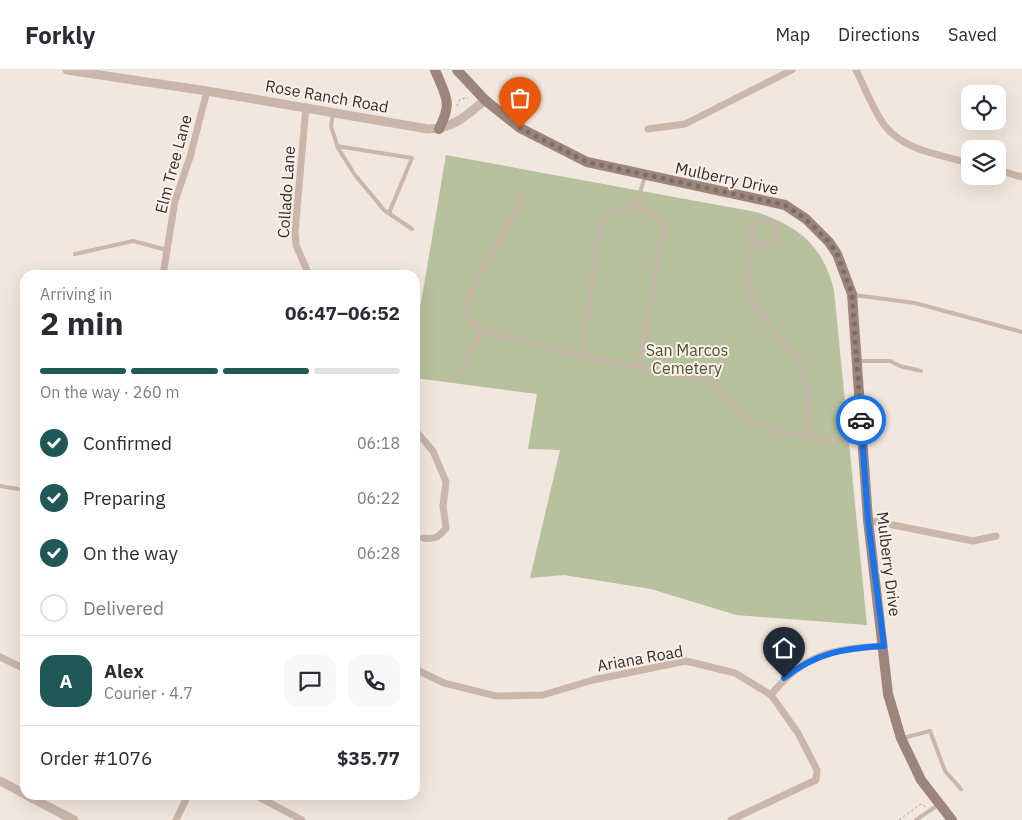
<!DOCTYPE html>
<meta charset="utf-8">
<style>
body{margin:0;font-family:"IBM Plex Sans",sans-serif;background:#f7f7f7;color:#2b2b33;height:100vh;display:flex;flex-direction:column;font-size:19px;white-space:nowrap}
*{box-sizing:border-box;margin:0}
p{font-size:16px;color:#7c7c81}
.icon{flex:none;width:28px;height:28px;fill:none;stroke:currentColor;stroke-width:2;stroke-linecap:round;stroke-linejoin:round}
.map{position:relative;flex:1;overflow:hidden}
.details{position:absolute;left:20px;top:200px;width:400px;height:530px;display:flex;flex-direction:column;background:#fff;border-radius:15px;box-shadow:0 5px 20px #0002}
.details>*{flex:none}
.fabs{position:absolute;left:961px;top:15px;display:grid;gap:10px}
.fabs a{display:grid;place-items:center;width:45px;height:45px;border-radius:10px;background:#fff;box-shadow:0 5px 20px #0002;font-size:25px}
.pin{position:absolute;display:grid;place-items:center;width:42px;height:42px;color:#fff;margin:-51px -21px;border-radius:50% 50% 50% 0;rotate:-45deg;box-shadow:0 0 5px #0007}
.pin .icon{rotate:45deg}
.courier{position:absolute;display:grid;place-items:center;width:50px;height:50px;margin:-25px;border:4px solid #1a73e8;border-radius:50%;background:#fff;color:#222;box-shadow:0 1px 6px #0007}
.overview em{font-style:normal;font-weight:700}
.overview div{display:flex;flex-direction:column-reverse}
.overview{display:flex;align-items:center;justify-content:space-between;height:85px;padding:0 20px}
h1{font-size:32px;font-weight:700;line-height:38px}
.bar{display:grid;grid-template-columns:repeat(4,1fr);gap:8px 5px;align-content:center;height:60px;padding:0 20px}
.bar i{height:6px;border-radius:4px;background:#e1e1e2}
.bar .active{background:#205857}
.bar p{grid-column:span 4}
.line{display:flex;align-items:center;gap:12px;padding:0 20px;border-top:1px solid #e1e1e2}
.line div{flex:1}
.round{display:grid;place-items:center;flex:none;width:52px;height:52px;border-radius:15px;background:#f7f7f7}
ol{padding:0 20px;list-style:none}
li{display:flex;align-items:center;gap:15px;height:55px}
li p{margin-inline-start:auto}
li .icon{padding:5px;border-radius:50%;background:#205857;color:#fff;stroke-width:4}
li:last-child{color:#7c7c81}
li i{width:28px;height:28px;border:2px solid #e1e1e2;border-radius:50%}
header{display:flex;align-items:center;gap:30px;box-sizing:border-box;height:70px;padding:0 25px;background:#fff;border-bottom:1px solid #e1e1e2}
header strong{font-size:24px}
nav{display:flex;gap:28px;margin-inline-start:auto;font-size:18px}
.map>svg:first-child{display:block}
</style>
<header>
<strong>Forkly</strong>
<nav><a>Map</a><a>Directions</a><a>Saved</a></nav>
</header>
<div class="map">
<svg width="1022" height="750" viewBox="0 0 1022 750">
<rect width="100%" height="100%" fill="#f2e7de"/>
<path fill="#b8c19e" d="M446,85l310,57c43,14 67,34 78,78l33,335 -131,-10 -85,-26 -87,-14 -34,3 30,-128 -32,-1 9,-55 -122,-16v-40z"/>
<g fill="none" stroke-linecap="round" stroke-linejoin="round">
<g stroke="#b6a094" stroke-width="1" stroke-dasharray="2.5 2.5" stroke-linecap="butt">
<path d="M457,36l3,-7 8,-1"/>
<path d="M899,750l22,-16 5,3"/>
</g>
<g stroke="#cab6aa" stroke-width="4">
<path d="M333,42l-2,14 7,22 17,27 29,35 28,19"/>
<path d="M337,76l75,12 -23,55"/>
<path d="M521,124l-3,13 -47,84 -3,12v13l13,15 100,25 21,-137 18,-11 16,-2 9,-30"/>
<path d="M636,136l14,7 15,13 -26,141"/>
<circle cx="765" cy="162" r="13"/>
<path d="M754,170l-8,37 9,31 45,53 9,29 -3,46"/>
<path d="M75,184l58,-13 34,9"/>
<path d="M854,225l61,8 107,29"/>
<path d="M581,286l128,25 37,38 34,14 82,10"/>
<path d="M857,291h33l10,5 21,5"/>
<path d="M461,301l20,-40"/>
<path d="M0,416l18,3"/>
<path d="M903,668l27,-7 15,40 16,18"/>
<path d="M916,750l22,-15"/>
</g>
<g stroke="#cab6aa" stroke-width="7">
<path d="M856,0c9,18 17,40 29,56 20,25 56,29 85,37"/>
<path d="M306,37l-11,125 1,13 13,30"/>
<path d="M648,59l37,-5 107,-54"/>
<path d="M998,100l24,7"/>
<path d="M163,205l12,-74 15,-44 17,-66"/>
<path d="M415,360l18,21 13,31 -3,24 3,22c-7,9 -12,12 -23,10"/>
<path d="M868,450l105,21 23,-5"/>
<path d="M0,587l25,12"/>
<path d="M415,599l29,14 52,13 47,-1 50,-15 93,-19 49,12 36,22 27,38 19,37 -1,10 -85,40"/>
<path d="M771,625c32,-41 63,-47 113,-49"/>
<path d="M255,725l47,25"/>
<path d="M176,750l12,-25"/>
</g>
<g stroke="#cab6aa" stroke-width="9">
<path d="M67,0l140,21 221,38c25,0 38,-13 57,-29"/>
<path d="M0,711l25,13"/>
<path d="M26,725l48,25"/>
</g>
<g stroke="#9e857b" stroke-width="10">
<path d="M435,0c11,27 18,32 4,59"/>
<path d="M457,0l28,30 35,28 67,34 198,43 21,14 23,23 8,12 15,40 16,226 20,174 13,44 20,42 31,40"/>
</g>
</g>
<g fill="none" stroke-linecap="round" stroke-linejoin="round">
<path stroke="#796e68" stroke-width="5" stroke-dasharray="0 9" d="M520,58l67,34 198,43 21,14 23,23 8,12 15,40 9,126"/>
<path stroke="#1a73e8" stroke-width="6" d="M784,608c32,-25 60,-30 100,-32l-16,-126 -7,-100"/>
</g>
<g text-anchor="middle" stroke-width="4" stroke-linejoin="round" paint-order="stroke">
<g font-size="16" fill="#382d29" stroke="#f9f1ea">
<text transform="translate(327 26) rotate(10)" y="6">Rose Ranch Road</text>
<text transform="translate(173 94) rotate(-75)" y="6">Elm Tree Lane</text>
<text transform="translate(727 108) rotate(12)" y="6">Mulberry Drive</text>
<text transform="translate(286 122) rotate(-86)" y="6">Collado Lane</text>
<text transform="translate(889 494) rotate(83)" y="6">Mulberry Drive</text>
<text transform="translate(640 588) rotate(-10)" y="6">Ariana Road</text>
</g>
<g font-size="16" fill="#4a552e" stroke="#f9f1ea">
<text x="687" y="286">San Marcos<tspan x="687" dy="18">Cemetery</tspan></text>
</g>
</g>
</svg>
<div class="fabs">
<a><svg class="icon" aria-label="locate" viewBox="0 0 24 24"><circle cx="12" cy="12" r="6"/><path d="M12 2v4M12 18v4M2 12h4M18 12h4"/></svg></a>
<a><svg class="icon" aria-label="layers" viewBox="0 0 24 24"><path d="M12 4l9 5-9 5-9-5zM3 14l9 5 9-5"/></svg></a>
</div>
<div class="pin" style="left:520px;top:58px;background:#ea580c"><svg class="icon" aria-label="bag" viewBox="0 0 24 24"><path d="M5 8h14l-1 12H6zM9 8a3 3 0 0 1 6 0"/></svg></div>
<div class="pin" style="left:784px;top:608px;background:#1f2937"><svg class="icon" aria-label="home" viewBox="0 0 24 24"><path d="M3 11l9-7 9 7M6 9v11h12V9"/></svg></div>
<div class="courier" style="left:861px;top:350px"><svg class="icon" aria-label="car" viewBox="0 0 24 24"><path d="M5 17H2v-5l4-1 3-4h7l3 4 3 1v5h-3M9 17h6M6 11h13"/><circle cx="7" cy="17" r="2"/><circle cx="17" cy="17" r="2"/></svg></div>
<section class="details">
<div class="overview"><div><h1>2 min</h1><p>Arriving in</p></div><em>06:47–06:52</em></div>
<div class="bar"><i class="active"></i><i class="active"></i><i class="active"></i><i></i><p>On the way · 260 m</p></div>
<ol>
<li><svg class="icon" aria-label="check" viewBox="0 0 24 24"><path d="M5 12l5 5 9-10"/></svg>Confirmed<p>06:18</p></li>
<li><svg class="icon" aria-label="check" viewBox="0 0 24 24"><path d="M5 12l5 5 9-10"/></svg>Preparing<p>06:22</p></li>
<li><svg class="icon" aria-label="check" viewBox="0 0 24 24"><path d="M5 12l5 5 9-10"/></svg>On the way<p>06:28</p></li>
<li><i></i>Delivered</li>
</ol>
<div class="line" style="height:90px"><b class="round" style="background:#205857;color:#fff">A</b><div><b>Alex</b><p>Courier · 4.7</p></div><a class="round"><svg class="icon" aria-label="chat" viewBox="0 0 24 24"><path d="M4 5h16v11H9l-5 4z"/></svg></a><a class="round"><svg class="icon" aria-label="phone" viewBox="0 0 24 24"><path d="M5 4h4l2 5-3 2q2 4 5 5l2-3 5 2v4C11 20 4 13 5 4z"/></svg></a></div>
<div class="line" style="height:65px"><div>Order #1076</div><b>$35.77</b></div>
</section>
</div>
